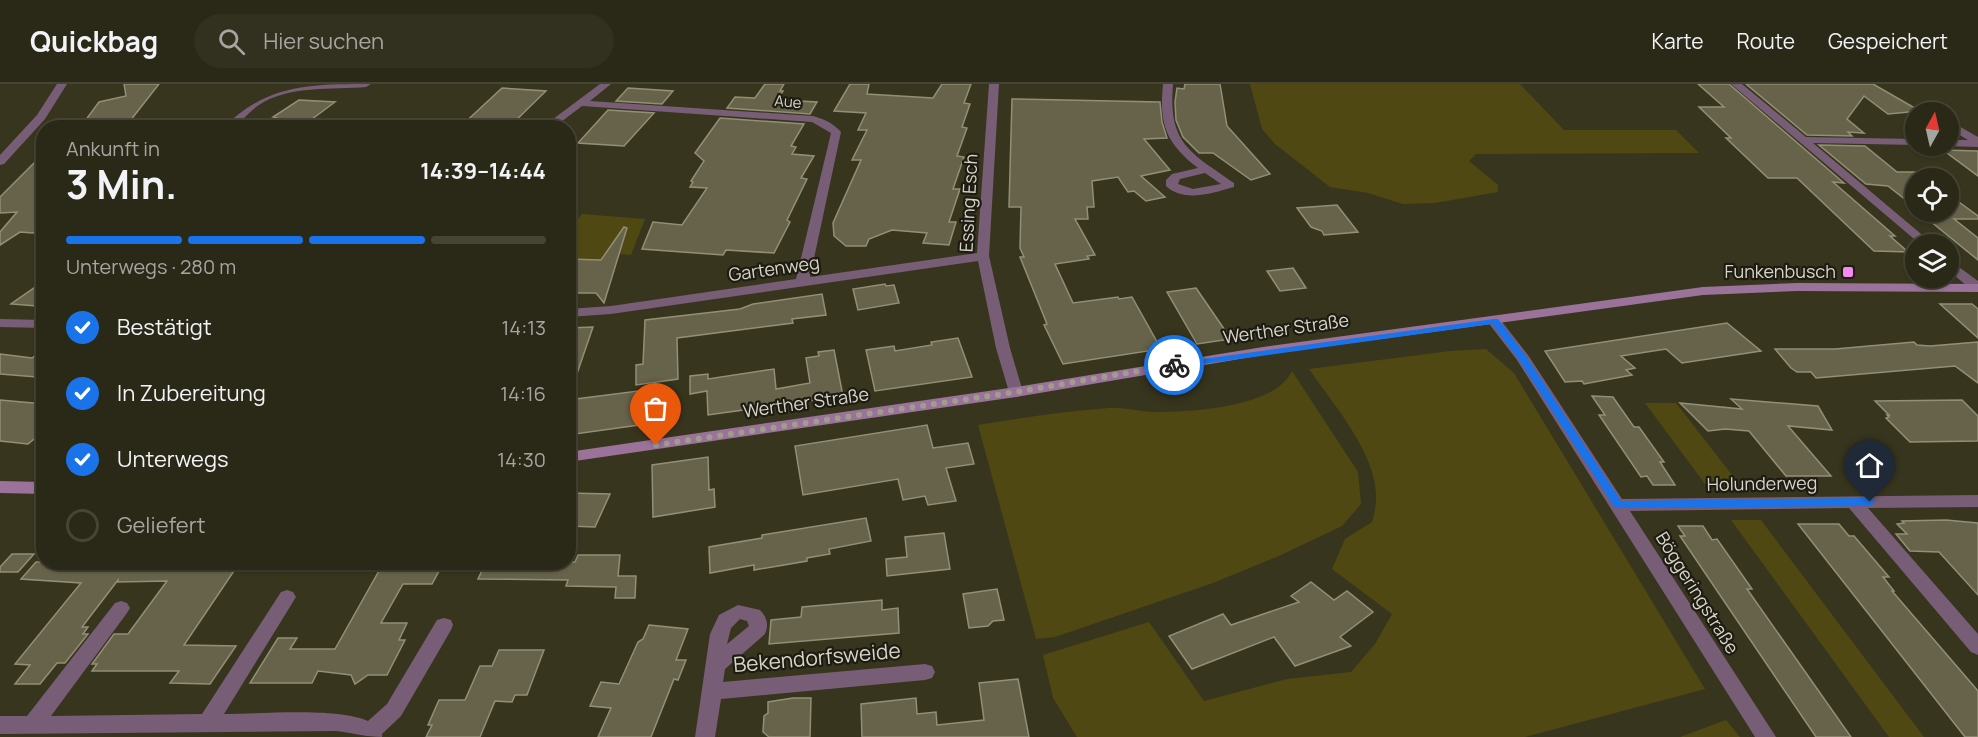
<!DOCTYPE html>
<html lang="de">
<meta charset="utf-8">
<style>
body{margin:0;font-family:Manrope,sans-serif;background:#32301f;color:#f1f3f6;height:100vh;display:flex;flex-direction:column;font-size:22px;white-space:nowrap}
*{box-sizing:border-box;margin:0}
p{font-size:20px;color:#a5a6a1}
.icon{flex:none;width:33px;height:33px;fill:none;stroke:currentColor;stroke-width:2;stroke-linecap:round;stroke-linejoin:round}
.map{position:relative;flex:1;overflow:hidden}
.side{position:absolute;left:36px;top:36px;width:540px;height:450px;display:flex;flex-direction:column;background:#2a2816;border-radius:24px;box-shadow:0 2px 4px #0004,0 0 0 2px #464435}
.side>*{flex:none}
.needle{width:39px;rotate:8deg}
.controls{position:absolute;left:1905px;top:18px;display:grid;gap:12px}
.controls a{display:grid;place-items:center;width:54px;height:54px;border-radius:50%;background:#2a2816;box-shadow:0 2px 4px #0004,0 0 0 2px #464435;font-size:30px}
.pin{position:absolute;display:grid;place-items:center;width:51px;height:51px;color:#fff;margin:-62px -26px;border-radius:50% 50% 50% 0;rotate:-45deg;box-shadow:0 0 6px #0007}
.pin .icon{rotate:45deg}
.courier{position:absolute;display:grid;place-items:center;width:60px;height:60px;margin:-30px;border:4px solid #1a73e8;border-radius:50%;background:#fff;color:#222;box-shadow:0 2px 8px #0007}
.headline em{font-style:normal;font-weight:700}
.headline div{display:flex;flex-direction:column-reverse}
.headline{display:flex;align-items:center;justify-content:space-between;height:102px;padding:0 30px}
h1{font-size:39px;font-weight:700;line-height:45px}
.bar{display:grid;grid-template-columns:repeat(4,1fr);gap:9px 6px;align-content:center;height:72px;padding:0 30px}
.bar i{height:8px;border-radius:4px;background:#464435}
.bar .on{background:#1a73e8}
.bar p{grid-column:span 4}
ol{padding:0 30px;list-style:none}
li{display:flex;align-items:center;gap:18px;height:66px}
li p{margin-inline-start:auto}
li .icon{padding:6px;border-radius:50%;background:#1a73e8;color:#fff;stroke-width:4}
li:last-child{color:#a5a6a1}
li i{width:33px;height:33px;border:3px solid #464435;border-radius:50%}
header{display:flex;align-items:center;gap:36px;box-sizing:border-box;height:84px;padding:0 30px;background:#2a2816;border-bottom:2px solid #464435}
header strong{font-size:28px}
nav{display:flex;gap:33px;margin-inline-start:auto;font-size:21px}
.search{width:420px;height:54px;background:#32301f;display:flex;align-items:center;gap:15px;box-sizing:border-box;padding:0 21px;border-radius:33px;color:#a5a6a1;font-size:22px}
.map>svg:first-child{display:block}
</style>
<header>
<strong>Quickbag</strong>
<div class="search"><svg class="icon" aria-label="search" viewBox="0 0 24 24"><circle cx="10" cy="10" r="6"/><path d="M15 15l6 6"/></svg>Hier suchen</div>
<nav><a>Karte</a><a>Route</a><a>Gespeichert</a></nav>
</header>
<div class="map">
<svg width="1978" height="653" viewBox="0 0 1978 653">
<rect width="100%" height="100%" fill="#38351e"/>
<g fill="#4f4812">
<path d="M1250,0h270l44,46h112l23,23 -223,1 -7,7 29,24v7l-63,11 -32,1 -35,-11 -38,-6 -55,-43 -13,-15z"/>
<path d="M582,130l63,5 -14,36 -25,-2 -7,8 -30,-2 -1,-28z"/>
<path d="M1486,265l28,24 191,316 -180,48h-448l-24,-39 -10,-43 106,-33 55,79 83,-22 64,-7 24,-28 17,-30 -60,-45 13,-30 27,-17c2,-7 4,-15 4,-23 2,-44 -43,-95 -67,-130l141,-18z"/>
<path d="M1292,287l66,101 3,32 -19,22 -61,29 -68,28 -158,54 -19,2 -58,-214c44,-7 87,-14 131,-17 15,-1 30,4 45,4 37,0 121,-4 138,-41z"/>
<path d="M1645,319h31l63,81h-34z"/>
<path d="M1731,436h30l163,217h-35z"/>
<path d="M1726,636l14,17h-60z"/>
</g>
<g fill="#67634b" stroke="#938f75" stroke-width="1.5">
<path d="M124,0h35l-29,37 -48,4 17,-23 27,-6z"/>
<path d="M765,0h19l-4,7h3l-4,6 3,1 -1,2 36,2 -7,12 -83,-6 8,-11 20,1z"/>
<path d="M850,0h19l-2,10 66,4 9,-14h29l-7,19 6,1 -8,23 5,1 -10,28 7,1 -11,32h7l-11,33h7l-7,23 -26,-2 4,-10 -35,-3 -23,9 -3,7h-20l-12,-10 -1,-13 28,-63h-9l15,-30h-9l8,-17 -32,-2z"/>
<path d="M1185,0h35l7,42 43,48 -19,6 -38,-27h-14l-16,-16 -7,-17 -1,-18 2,-14 7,1z"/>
<path d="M1698,0h31l115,99 -11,-1 62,54h-5l18,16 -34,-1 -77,-73h-29l-42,-40h5l-32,-31h25z"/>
<path d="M1746,0h127l47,27 -32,3 -24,-18 -17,23 17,14 -16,-1 4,4 -45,-1z"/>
<path d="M502,4l44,3 -38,37h-49z"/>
<path d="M628,4l45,3 -11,13 -46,-3z"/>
<path d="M1012,15l148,3 2,20 5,16 -23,1 26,31 -29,6 24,21 -19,4 -12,-10 -6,1 -10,-15 -26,4 2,26h-7l1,12h-13l20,36 -8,1 2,3 -34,5 18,39 45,-6 1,2 13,-2 29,52 -98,15 -19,-39 3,-1 -27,-67h4l-4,-9 1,-41h-12z"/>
<path d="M299,16l36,2 -35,26h-37l14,-10 -4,-1z"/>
<path d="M608,26l46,3 -30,33 -46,-3z"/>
<path d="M720,34l84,6 -13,22 5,1 -4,7 22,2 -13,22 6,1 -20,41 3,2 -16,31 -48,-3 -3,5 -81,-6 11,-27 29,3 25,-37 -17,-1 3,-5 -2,-1 13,-20 -9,-8z"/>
<path d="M1819,61l46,1 32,26h19v36l-28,-22 -22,-2z"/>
<path d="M1943,66l35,1v25z"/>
<path d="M44,69v74l-11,6 -13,-1 -20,13v-13l17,-20 -17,1v-16z"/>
<path d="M1948,110l30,22v3h-24l24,19v22l-59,-48h26l3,2z"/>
<path d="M1337,121l21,27 -34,3 -2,-4 -11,-4 -14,-19z"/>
<path d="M624,143l3,1 -23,75 -8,-10h-28v-34l33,1z"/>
<path d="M1293,184l13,20 -26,3 -13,-20z"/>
<path d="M44,197v21l-7,4 -26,-2z"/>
<path d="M885,200l1,2 8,-1 5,18 -41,7 -5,-21z"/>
<path d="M1196,204l35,51 -34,5 -30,-52z"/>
<path d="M822,210l4,21 -34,4 1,4 -116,15 1,41 -42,6v-20l7,-1 2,-44 95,-11 13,-5z"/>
<path d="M1940,220h32l6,5v29z"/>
<path d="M1727,239l34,28 -79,12 -16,-14 -45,7 14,12 -9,2 6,5 -48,9 -2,-3 -17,1 -20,-31z"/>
<path d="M593,243l-22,64h-3v-63z"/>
<path d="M958,254l14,39 -97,14 -9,-41 28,-4 1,5 37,-6 -1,-3z"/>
<path d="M1914,258l3,3 13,1 48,-4v41l-23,-17 -139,12 -5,-6h-14l-6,-4 -16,-19h60z"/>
<path d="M44,265v23l-7,5 -37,-3v-20l32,4z"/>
<path d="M834,266l9,46 -135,19 -1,-24 -17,3v-18l18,-2v5l66,-10 2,20 34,-6 -4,-25 13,-2 -1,-4z"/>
<path d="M646,306v34l-78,11v-35z"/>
<path d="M1592,312l21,1 2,3 19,27h5l25,35h-4l15,23h-22l-6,-9 -6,1 -42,-62h6z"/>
<path d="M1731,315l87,7 14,24 -44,-4 43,50h-45l-37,-45 -24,-2 -17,2 -28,-28 62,6z"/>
<path d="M0,316l44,4v27l-16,13 -28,-3z"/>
<path d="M1962,316l16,16v25l-68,1 -24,-24 3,-1 -2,-2h2l-14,-14z"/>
<path d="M927,341l6,23 35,-5 6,21 -28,4 10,33 -28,4 -3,-9 -22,4 -5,-21 -95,16 -8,-49z"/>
<path d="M708,373l1,33 5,-1 1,18 -62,10 -1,-52z"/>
<path d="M568,409l42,1 -15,33 -27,-1z"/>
<path d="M866,434l5,23 -42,8 1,5 -23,4v3l-53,9v-5l-44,8 -1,-26 53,-9v-3z"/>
<path d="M1946,436l32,3v72l-39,-43 -29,-1 -14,-17h11l-10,-10 7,-1 -2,-2z"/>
<path d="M1798,440h41l10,12h5l35,41h-6l11,14h-2l86,100v46h-13z"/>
<path d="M1678,442h25l9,14 5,-1 35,50h-5l104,148h-35l-136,-201h5z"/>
<path d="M944,449l6,36 -63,7 -1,-17 21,-2 -2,-20z"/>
<path d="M12,470h22l-16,18h-18v-5z"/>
<path d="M578,471h42l-2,21h18l-1,22h-20l1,-11 -50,-1 2,-6 -90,-1 8,-17h89z"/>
<path d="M36,478h74l-5,6 59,-3 2,-3h74l-56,83 52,1 -26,38 -40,-1 9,-12h-87l5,-7h-5l22,-30h14l39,-53 -49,1v-2l-36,47h6l-5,7h5l-23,29h-8l-17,21h-25l15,-19 -15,-1 66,-81 -60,-4z"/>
<path d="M384,478h60l-12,22h-29l-22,39h26l-8,17h6l-18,35h-19l-13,9 -4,-9 -33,-4 -6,12h-62l28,-45h19l-7,11h45z"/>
<path d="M1311,498l23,18 13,-9 26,21 -33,25 11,9 -56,20 -21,-29 -82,32 -23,-33 54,-22 8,11 68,-23 -8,-6z"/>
<path d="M997,505l7,31 -11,1 -5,5 -19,2 -6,-34z"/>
<path d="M882,516v10l16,-2 1,25 -130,11 2,-24 30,-3 1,-10z"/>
<path d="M649,541l39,4 -12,31h10l-8,20 -4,-1 -23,58h-53l13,-29 -21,-2 11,-24 18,2 19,-42 5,-3z"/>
<path d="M499,566h45l-17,45h-12l-3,7 -17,-1 -15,36h-54l6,-12h-4l11,-25h26l15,-34h12z"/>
<path d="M1018,595l11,58h-167l-1,-33 55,-6 1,16 19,-2 1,13 47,-5 -5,-37z"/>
<path d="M793,614h18l-1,39h-41l-6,-5 1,-16 4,-3v-11z"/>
</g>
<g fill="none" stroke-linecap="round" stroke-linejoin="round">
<g fill="#775d76" fill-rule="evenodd">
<path d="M57,0h10l-22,35 -41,45 -4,1v-10l37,-40z"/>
<path d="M371,0l-5,3c-34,3 -77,-2 -107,18 -9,6 -17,15 -24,23h-12c44,-44 87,-44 148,-44z"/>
<path d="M600,0h11l-21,17 223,15c11,3 20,7 28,16l-31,145 167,-24 12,-169h10l-10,172 21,92 13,44 -2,3 -5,2 -7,-5 -13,-44 -18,-87 -367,53 -43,3v-8l43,-3 185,-27 35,-146 -19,-11 -230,-16 -29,22h-12z"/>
<path d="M1163,0h10c-5,60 17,68 61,99v4c-21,6 -50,16 -68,-1v-6l6,-6 26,-6c-32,-25 -39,-43 -35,-84zM1205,89l16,11 -28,5 -15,-5 2,-5z"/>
<path d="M1731,0h11l64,53 110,2v6l-103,-2 120,101h-13z"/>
<path d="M1948,36l30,17v10l-33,-1h3v-6h20l-20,-12z"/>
<path d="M1948,175l30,22v11l-5,-1 -25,-21z"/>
<path d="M1494,233l5,1 29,37 94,144 356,-4v12l-110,1 110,126v21l-7,-3 -122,-144 -219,3 146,226h-21l-238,-377 -30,-39z"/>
<path d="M0,235l44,1v8l-44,-1z"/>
<path d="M287,506l6,2 3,5 -72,117c38,0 112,-7 144,7l19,-17 50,-84 7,-2 7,2 2,5 -2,5 -50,86 -19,18v3c-16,0 -29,-4 -46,-6l-336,3v-18h27l88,-113 6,-2 6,2 3,5 -3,5 -76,103 151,-2 79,-122z"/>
<path d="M738,521l22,5c7,7 9,15 5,24l-40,35 -2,13 202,-18 7,2 3,6 -3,6 -7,2 -204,19 -6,38h-20l15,-103 9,-19zM740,535l7,2 2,5 -22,18 4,-16z"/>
</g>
<g fill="#9b739a" fill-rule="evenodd">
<path d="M1797,199l181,1v8l-181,-1 -94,4 -440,60 -247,42 -448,65v-10l448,-65 247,-40 440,-60z"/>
<path d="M0,397l44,1v12l-44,-1z"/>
</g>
</g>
<path fill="#1a73e8" d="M1494,235h4l28,37 95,145 249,-3 5,4 -5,4 -255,2 -96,-148 -27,-36 -318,44 -4,-3 4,-2z"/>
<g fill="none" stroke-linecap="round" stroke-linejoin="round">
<path stroke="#9f9d8c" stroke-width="6" stroke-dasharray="0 10.8" d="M656,361l360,-53 158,-27"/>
</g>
<rect fill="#f28af2" stroke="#1e1c12" stroke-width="2" x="1842" y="182" width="12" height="12" rx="3"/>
<g text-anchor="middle" stroke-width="4.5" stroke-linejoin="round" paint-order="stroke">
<g font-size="15" fill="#d6d5c7" stroke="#1e1c12">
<text transform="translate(788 18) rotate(5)" y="5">Aue</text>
</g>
<g font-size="18" fill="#d6d5c7" stroke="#1e1c12">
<text transform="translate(969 119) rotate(-87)" y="6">Essing Esch</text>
<text transform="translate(774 185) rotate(-8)" y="6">Gartenweg</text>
<text transform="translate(1286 245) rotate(-8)" y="6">Werther Straße</text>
<text transform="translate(806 319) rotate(-8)" y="6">Werther Straße</text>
<text transform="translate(1762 400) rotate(-1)" y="6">Holunderweg</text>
<text transform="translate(1697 509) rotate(58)" y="6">Böggeringstraße</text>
</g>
<g font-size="18" fill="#d6d5c7" stroke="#1e1c12" text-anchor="end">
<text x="1836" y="194">Funkenbusch</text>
</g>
<g font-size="21" fill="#d6d5c7" stroke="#1e1c12">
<text transform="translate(817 574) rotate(-5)" y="7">Bekendorfsweide</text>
</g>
</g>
</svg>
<div class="controls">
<a><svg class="needle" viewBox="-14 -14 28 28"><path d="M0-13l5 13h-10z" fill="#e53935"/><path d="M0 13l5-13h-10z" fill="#a5a6a1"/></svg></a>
<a><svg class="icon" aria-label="locate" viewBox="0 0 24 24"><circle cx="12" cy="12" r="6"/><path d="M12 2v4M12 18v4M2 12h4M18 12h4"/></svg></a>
<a><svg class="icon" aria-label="layers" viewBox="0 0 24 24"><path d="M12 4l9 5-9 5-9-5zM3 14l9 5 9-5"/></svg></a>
</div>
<div class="pin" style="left:656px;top:361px;background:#ea580c"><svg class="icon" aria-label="bag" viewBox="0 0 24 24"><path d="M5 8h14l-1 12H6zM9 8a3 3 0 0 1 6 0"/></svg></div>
<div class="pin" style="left:1870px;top:418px;background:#1f2937"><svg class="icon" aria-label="home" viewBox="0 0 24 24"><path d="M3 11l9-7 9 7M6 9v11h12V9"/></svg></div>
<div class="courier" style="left:1174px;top:281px"><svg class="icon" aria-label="bike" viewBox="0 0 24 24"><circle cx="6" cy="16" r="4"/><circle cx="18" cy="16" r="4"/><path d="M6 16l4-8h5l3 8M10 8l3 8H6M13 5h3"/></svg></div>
<section class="side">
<div class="headline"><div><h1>3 Min.</h1><p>Ankunft in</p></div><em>14:39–14:44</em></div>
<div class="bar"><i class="on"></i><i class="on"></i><i class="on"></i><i></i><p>Unterwegs · 280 m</p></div>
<ol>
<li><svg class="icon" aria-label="check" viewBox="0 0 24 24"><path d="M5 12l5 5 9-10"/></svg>Bestätigt<p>14:13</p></li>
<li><svg class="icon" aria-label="check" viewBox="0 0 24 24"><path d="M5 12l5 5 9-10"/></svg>In Zubereitung<p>14:16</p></li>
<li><svg class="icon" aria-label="check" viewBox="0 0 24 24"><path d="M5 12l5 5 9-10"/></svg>Unterwegs<p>14:30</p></li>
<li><i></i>Geliefert</li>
</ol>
</section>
</div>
